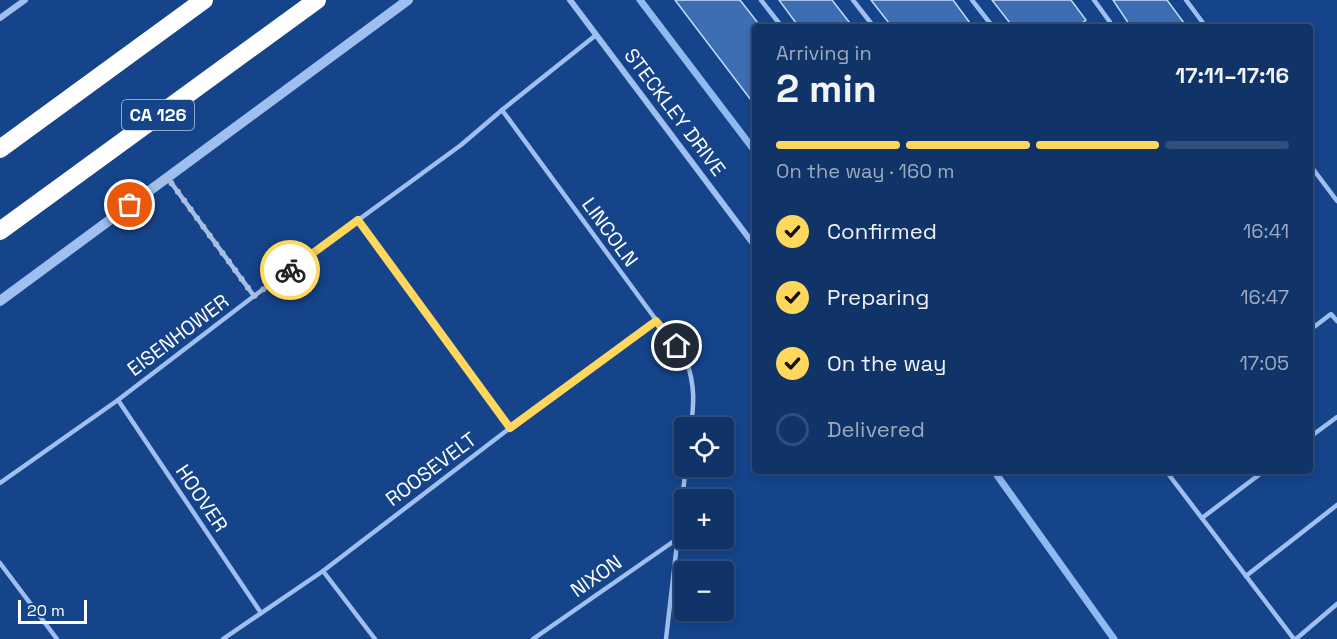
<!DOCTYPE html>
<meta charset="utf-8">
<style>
body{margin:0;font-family:"Space Grotesk",sans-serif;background:#193b6e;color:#f1f3f6;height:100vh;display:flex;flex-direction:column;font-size:22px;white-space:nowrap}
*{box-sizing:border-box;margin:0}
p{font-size:20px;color:#9caac0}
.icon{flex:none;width:33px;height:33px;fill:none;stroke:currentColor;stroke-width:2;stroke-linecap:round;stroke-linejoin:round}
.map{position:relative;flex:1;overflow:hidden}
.panel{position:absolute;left:752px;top:24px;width:561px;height:450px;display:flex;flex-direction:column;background:#103368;border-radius:6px;box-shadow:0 3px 9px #0003,0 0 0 2px #304e7c}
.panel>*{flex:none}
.fabs{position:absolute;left:674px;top:417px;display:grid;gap:12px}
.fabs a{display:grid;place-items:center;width:60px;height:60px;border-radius:6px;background:#103368;box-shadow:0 3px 9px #0003,0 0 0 2px #304e7c;font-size:30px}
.scale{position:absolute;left:18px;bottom:15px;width:69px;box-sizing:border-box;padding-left:6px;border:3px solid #fff;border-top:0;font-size:16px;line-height:21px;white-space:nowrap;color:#fff;-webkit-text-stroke:4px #15448b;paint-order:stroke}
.pin{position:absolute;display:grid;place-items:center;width:51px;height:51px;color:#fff;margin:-26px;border:3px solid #fff;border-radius:50%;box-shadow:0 2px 6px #0007}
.courier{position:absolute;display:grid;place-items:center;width:60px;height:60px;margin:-30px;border:4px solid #ffd75c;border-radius:50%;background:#fff;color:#222;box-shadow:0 2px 8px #0007}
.summary em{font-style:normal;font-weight:800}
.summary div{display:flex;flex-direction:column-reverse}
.summary{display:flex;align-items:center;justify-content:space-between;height:102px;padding:0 24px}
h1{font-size:39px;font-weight:800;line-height:45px}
.bar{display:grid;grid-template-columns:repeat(4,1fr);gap:9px 6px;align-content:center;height:72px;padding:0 24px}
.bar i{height:8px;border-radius:4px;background:#304e7c}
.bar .on{background:#ffd75c}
.bar p{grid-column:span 4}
ol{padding:0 24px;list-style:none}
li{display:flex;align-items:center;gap:18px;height:66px}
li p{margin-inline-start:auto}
li .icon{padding:6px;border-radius:50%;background:#ffd75c;color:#111;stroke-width:4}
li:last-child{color:#9caac0}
li i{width:33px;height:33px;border:3px solid #304e7c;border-radius:50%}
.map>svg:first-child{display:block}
</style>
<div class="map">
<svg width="1337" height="639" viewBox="0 0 1337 639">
<rect width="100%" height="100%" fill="#15448b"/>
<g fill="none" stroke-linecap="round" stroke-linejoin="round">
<g stroke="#90b9f2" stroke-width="7">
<path d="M640,0l114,150"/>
<path d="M994,471l120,168"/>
</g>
</g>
<g fill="#3d6eb4" stroke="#c4dbfb" stroke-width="1.5">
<path d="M675,0h65l21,27h-7v77z"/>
<path d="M779,0h53l21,27h-54z"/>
<path d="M871,0h82l20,27h-81z"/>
<path d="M992,0h79l15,20 -9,7h-64z"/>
<path d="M1113,0h54l20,27h-56z"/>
</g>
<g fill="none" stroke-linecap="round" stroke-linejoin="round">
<g stroke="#9ebfef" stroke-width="4.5">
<path d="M761,0l21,27"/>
<path d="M853,0l21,27"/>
<path d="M972,0l21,27"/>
<path d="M1094,0l16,22 -7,5"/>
<path d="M1186,0l20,27"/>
<path d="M502,110l94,-75"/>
<path d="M1310,165l27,36"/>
<path d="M167,177l87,119"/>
<path d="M358,220l152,208"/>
<path d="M1310,330l21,-16 6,7"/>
<path d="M118,400l143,213"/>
<path d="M1310,437l27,-20"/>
<path d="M1166,471l128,168"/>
<path d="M0,483l118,-83 136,-104 207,-151 41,-35 185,252c8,25 7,40 4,66"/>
<path d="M1202,518l62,-47"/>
<path d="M0,563l57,76"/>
<path d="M323,571l52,68"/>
<path d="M1246,576l91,-71"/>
<path d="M223,639l100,-68 187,-143 146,-107"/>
<path d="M533,639l144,-100"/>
<path d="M666,639l20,-173"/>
<path d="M1296,639l41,-35"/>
</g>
<g stroke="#9ebfef" stroke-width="6">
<path d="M570,0l184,245"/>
<path d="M0,18l25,-18"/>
</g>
<path stroke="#9ebfef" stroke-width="10" d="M0,301l408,-301"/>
<g stroke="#fff" stroke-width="18">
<path d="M0,149l204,-149"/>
<path d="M0,231l317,-231"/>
</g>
</g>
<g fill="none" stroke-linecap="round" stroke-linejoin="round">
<path stroke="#adbed6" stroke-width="6" stroke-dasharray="0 10.8" d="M130,205l37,-28 87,119 36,-26"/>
<path stroke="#ffd75c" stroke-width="8" d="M290,270l68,-50 152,208 146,-107 21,25"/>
</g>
<g text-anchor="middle" stroke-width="6" stroke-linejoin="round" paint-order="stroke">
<rect fill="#15448b" stroke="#b9c7dc" stroke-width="1.5" x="122" y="100" width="72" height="30" rx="4.5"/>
<g font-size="18" font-weight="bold" fill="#fff">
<text x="158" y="121">CA 126</text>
</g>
<g font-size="20" fill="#fff" stroke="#15448b">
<text transform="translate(675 112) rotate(53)" y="7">STECKLEY DRIVE</text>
<text transform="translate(610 232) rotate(54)" y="7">LINCOLN</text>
<text transform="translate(178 335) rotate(-37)" y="7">EISENHOWER</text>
<text transform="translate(431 469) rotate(-37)" y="7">ROOSEVELT</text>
<text transform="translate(202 498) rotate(56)" y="7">HOOVER</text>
<text transform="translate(596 576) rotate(-35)" y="7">NIXON</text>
</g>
</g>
</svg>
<div class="fabs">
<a><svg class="icon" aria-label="locate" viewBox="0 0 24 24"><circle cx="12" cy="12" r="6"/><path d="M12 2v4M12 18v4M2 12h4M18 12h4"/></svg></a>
<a>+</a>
<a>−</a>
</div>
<div class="scale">20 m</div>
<div class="pin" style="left:130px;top:205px;background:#ea580c"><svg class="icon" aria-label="bag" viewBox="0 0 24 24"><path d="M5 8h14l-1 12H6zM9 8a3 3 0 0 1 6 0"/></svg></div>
<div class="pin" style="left:677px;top:346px;background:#1f2937"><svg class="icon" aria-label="home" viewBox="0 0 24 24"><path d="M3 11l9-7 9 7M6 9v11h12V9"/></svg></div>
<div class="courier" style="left:290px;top:270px"><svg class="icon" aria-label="bike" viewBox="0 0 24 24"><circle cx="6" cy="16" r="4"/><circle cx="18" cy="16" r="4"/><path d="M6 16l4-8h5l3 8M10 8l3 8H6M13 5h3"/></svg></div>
<section class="panel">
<div class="summary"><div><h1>2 min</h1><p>Arriving in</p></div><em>17:11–17:16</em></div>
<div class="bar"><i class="on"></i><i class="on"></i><i class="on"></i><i></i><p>On the way · 160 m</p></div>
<ol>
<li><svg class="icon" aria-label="check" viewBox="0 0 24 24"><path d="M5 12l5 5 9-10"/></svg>Confirmed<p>16:41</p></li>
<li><svg class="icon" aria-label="check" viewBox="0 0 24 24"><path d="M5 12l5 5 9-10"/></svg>Preparing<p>16:47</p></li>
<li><svg class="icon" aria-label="check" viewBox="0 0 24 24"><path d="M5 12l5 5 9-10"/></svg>On the way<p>17:05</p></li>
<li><i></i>Delivered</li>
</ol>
</section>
</div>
